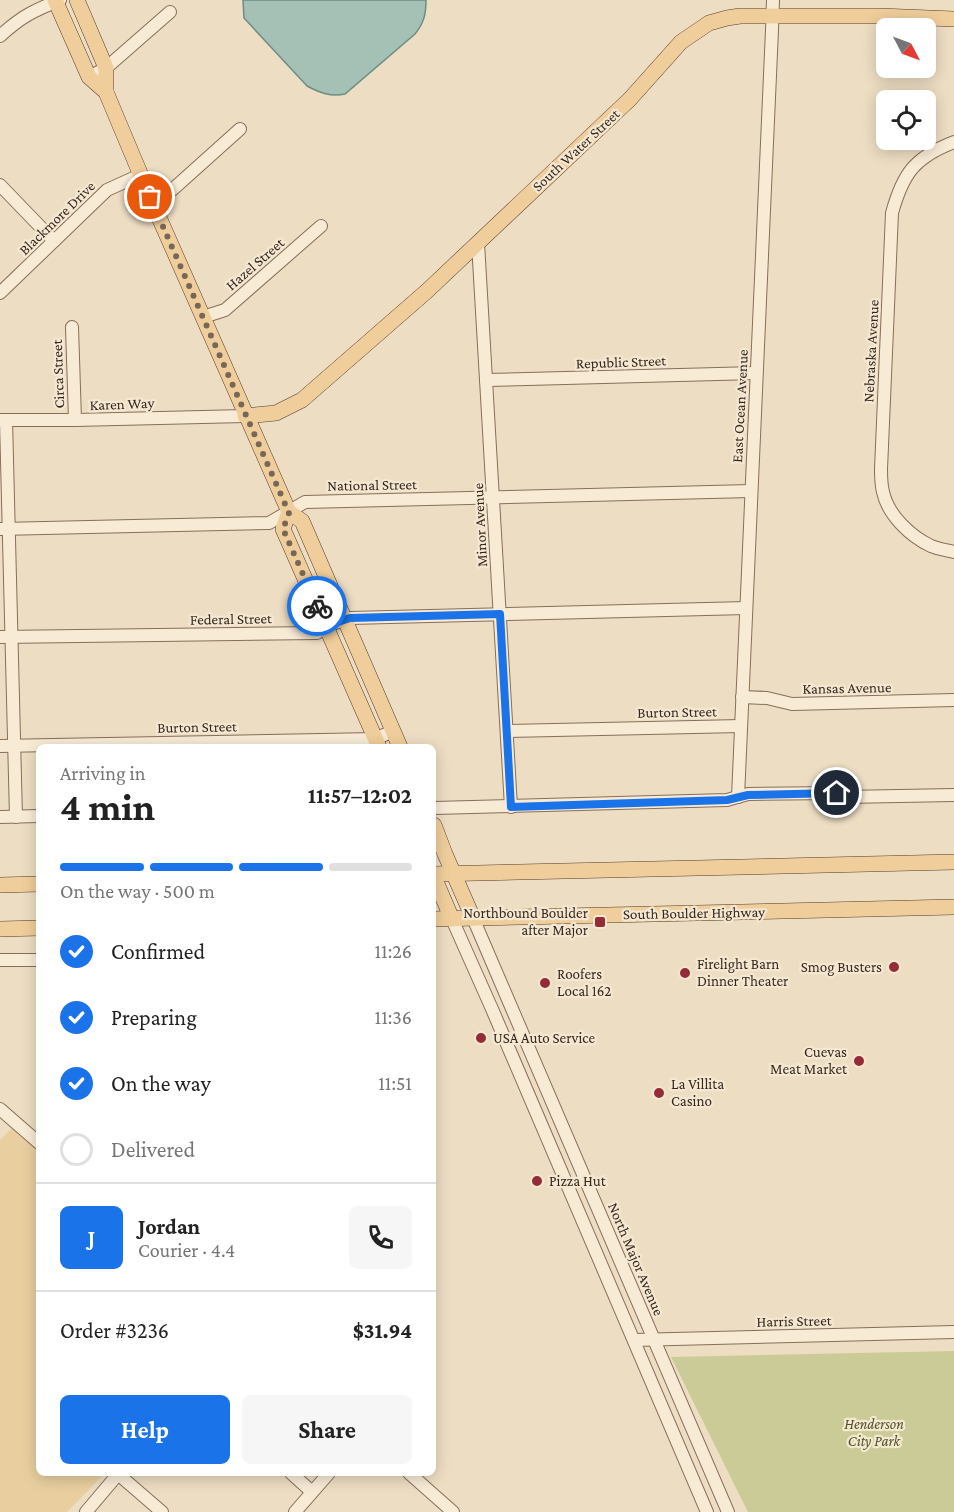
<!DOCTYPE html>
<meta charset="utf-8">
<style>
body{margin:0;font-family:"Crimson Pro",serif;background:#f6f6f6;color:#222;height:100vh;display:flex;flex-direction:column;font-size:22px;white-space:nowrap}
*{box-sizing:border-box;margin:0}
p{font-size:20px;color:#767676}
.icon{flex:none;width:33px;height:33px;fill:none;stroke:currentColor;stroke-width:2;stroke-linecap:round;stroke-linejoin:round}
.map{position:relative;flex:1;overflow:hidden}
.details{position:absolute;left:36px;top:744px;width:400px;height:732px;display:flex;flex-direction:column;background:#fff;border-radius:9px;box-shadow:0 3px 15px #0003}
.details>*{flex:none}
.needle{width:39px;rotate:131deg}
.controls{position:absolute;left:876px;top:18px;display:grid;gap:12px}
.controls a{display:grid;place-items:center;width:60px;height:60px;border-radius:9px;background:#fff;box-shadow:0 3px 15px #0003;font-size:30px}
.pin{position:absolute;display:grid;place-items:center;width:51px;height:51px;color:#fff;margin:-26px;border:3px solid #fff;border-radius:50%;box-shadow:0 2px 6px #0007}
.courier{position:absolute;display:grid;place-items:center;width:60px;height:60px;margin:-30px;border:4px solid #1a73e8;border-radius:50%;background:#fff;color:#222;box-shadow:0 2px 8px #0007}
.headline em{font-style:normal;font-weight:700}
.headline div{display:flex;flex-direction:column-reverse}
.headline{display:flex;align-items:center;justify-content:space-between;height:102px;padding:0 24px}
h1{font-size:39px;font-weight:700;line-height:45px}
.bar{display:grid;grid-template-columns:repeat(4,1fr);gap:9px 6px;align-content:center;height:72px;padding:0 24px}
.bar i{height:8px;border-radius:4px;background:#e0e0e0}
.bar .on{background:#1a73e8}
.bar p{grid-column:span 4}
.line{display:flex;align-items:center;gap:15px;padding:0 24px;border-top:2px solid #e0e0e0}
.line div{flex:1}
.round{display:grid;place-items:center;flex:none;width:63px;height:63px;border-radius:9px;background:#f6f6f6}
ol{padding:0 24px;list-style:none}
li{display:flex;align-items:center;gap:18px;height:66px}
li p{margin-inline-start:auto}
li .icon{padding:6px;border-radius:50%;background:#1a73e8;color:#fff;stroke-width:4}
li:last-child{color:#767676}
li i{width:33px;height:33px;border:3px solid #e0e0e0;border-radius:50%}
.primary-button{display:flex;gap:12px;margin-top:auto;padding:12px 24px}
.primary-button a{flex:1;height:69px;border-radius:9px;background:#1a73e8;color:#fff;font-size:24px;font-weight:700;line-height:69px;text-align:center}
.primary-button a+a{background:#f6f6f6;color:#222}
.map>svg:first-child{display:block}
</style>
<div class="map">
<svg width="954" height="1512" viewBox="0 0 954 1512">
<rect width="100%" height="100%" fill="#edddc3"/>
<path fill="#cacb97" d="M954,1351v161h-206l-77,-155z"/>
<path fill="#e9cfa0" d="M16,1124l23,19v330h66l-38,39h-67v-372z"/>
<path fill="#a5c0b5" stroke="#6c8e82" stroke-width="1.5" d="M243,0h183c0,14 -2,23 -11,34l-70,60c-14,3 -25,-1 -38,-8l-63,-68z"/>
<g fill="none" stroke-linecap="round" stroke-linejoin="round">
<defs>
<g id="minor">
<path d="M0,36c22,-20 33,-25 60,-36"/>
<path d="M89,77l17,-9 64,-56"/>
<path d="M954,142c-39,15 -51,31 -62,71l-11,256c0,7 0,15 2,23 5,23 27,44 48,54 7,3 16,4 23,6"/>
<path d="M0,185l54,56"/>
<path d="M150,197l22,-7 68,-61"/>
<path d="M478,243l33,564"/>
<path d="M0,293l107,-103 33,-15"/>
<path d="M203,317l22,-7 96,-84"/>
<path d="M72,327l3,93"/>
<path d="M486,380l270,-7"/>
<path d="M0,420h75l170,-4"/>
<path d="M6,420l10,397"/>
<path d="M0,529l269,-6 36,-21 446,-11"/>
<path d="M0,637l317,-4 9,-7 24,-8 396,-10"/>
<path d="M742,697l25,1 25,6 162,-4"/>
<path d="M507,731l234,-5"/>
<path d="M0,746l375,-7 18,-8"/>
<path d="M738,797l34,-767 1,-30"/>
<path d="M434,808l293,-8 21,-6 89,-1 7,4 110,-2"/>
<path d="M0,817l39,-1"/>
<path d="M473,918c84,199 171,396 255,594"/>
<path d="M452,919l40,90 215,503"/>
<path d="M0,960h39"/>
<path d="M0,1109l39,34"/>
<path d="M634,1340l320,-8"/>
<path d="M291,1473l21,19"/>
<path d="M409,1473l44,39"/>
<path d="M118,1474l44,38"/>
<path d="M86,1512l33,-39"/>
<path d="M295,1512l34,-39"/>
</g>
<g id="major">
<path d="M55,0l34,77 17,15 44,105 139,315 13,9 98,226"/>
<path d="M77,0l29,68v24"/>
<path d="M245,416l31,-3 26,-13 125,-109 203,-192 51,-57 28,-19 18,-5 13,-2h140l74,3"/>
<path d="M289,512l-6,17 96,218"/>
<path d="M434,825l11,29 28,64"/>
<path d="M434,874l520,-12"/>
<path d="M434,877l18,42"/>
<path d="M0,885l39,-1"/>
<path d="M434,919l520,-12"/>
<path d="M0,929l39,-1"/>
</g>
</defs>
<use href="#minor" stroke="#876e5a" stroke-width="14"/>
<use href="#major" stroke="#553d2e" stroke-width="16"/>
<use href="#minor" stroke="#f8ebd6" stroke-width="12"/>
<use href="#major" stroke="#f0ce9b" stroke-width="15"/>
</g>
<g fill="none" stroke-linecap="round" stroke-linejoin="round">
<path stroke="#776758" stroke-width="6" stroke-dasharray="0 10.8" d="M150,197l139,316 -6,16 34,77"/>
<path stroke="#1a73e8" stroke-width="8" d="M317,606l9,20 24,-8 150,-4 11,193 216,-7 21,-5 89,-2"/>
</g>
<g fill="#952b36" stroke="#f5e8d2" stroke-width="2">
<rect x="594" y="916" width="12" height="12" rx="3"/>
<circle cx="894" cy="967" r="6"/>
<circle cx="685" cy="973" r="6"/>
<circle cx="545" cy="983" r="6"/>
<circle cx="481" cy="1038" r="6"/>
<circle cx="859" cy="1061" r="6"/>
<circle cx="659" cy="1093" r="6"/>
<circle cx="537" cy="1181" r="6"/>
</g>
<g text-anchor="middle" stroke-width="4.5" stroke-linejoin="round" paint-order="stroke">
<g font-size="15" fill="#37281e" stroke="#f5e8d2">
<text transform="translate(576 150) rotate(-43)" y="5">South Water Street</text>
<text transform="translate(57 218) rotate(-44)" y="5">Blackmore Drive</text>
<text transform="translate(255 264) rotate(-41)" y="5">Hazel Street</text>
<text transform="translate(871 351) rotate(-87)" y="5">Nebraska Avenue</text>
<text transform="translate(621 362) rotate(-2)" y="5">Republic Street</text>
<text transform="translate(58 374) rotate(-92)" y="5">Circa Street</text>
<text transform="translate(122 404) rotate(-2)" y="5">Karen Way</text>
<text transform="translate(740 406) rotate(-87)" y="5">East Ocean Avenue</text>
<text transform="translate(372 485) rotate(-1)" y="5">National Street</text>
<text transform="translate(480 525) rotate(-93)" y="5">Minor Avenue</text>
<text transform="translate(231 619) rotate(-1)" y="5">Federal Street</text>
<text transform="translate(847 688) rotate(-1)" y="5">Kansas Avenue</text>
<text transform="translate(677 712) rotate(-1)" y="5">Burton Street</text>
<text transform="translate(197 727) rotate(-1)" y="5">Burton Street</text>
<text transform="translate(694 913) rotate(-1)" y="5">South Boulder Highway</text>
<text transform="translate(636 1259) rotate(67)" y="5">North Major Avenue</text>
<text transform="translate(794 1321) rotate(-1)" y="5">Harris Street</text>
</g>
<g font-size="15" fill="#37281e" stroke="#f5e8d2" text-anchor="start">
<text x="588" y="918" text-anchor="end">Northbound Boulder<tspan x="588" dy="17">after Major</tspan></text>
<text x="697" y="969">Firelight Barn<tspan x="697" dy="17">Dinner Theater</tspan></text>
<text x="882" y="972" text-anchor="end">Smog Busters</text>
<text x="557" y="979">Roofers<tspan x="557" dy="17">Local 162</tspan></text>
<text x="493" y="1043">USA Auto Service</text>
<text x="847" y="1057" text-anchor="end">Cuevas<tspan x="847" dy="17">Meat Market</tspan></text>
<text x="671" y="1089">La Villita<tspan x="671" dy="17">Casino</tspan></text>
<text x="549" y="1186">Pizza Hut</text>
</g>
<g font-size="15" font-style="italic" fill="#4c5325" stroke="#f5e8d2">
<text x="874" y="1429">Henderson<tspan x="874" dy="17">City Park</tspan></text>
</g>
</g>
</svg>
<div class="controls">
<a><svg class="needle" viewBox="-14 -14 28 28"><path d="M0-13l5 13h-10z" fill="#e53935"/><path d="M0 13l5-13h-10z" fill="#767676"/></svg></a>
<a><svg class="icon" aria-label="locate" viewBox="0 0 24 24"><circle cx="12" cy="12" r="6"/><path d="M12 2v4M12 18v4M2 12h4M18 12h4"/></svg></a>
</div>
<div class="pin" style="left:150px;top:197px;background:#ea580c"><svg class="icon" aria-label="bag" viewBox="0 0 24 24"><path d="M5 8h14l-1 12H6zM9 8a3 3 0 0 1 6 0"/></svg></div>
<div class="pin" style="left:837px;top:793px;background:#1f2937"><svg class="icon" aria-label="home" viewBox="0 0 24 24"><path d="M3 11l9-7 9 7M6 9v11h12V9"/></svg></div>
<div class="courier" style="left:317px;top:606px"><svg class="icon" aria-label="bike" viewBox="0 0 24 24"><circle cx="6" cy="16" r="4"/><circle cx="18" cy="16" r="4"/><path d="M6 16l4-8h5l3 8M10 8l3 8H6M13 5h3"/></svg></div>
<section class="details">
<div class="headline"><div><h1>4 min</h1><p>Arriving in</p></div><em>11:57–12:02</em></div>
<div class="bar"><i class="on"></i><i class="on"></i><i class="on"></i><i></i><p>On the way · 500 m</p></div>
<ol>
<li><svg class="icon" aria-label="check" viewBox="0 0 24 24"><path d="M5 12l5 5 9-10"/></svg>Confirmed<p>11:26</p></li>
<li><svg class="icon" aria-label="check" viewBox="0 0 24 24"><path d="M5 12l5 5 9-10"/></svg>Preparing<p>11:36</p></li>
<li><svg class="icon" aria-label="check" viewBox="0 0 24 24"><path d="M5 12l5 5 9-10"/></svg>On the way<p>11:51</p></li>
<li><i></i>Delivered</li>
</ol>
<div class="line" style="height:108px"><b class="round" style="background:#1a73e8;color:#fff">J</b><div><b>Jordan</b><p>Courier · 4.4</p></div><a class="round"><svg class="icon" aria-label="phone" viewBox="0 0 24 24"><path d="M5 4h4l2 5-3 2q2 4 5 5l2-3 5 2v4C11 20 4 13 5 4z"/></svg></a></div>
<div class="line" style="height:78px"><div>Order #3236</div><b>$31.94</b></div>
<div class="primary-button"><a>Help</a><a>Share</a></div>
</section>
</div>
